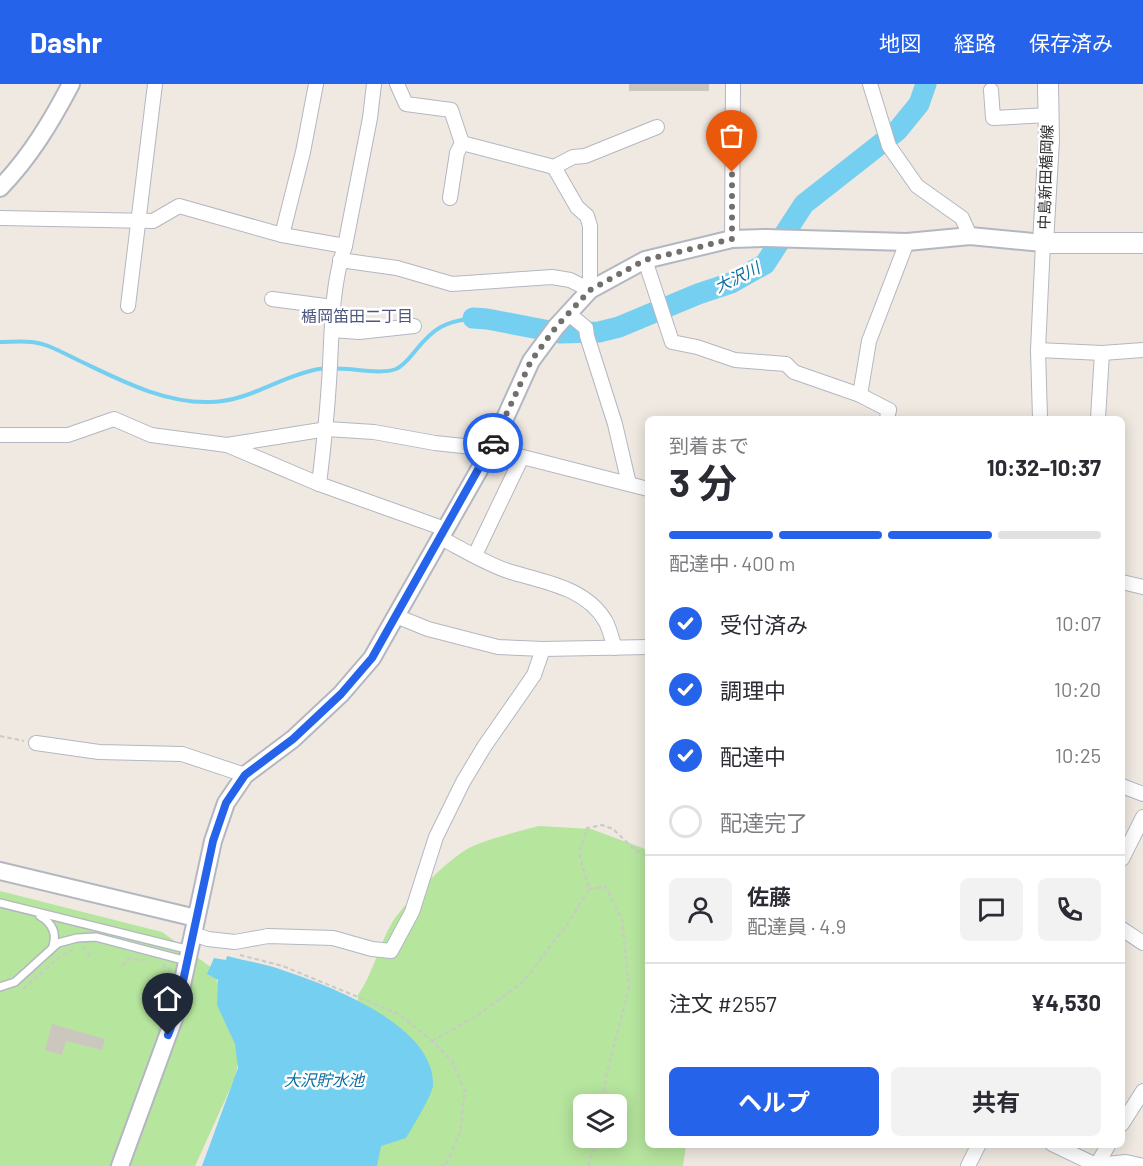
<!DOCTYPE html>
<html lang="ja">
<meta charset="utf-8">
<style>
body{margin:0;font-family:Barlow,"Noto Sans JP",sans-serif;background:#f2f2f3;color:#2b2b33;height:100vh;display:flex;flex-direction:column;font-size:22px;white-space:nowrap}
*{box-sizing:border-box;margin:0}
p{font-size:20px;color:#7c7c81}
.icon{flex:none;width:33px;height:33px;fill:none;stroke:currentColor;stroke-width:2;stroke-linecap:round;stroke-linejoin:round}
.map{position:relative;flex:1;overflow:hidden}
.panel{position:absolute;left:645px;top:332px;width:480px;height:732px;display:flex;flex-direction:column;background:#fff;border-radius:9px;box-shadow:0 3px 15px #0003}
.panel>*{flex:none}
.buttons{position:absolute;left:573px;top:1010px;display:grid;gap:12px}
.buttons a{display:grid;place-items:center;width:54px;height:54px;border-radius:9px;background:#fff;box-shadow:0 3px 15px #0003;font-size:30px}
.pin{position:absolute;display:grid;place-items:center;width:51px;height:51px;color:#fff;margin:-62px -26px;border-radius:50% 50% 50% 0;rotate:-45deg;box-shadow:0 0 6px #0007}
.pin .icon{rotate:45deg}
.courier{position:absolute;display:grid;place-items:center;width:60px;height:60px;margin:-30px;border:4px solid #2563eb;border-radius:50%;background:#fff;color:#222;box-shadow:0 2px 8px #0007}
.summary em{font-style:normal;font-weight:700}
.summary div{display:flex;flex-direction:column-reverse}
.summary{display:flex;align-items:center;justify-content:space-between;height:102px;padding:0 24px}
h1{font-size:39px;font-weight:700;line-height:45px}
.bar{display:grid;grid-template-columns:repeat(4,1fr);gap:9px 6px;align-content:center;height:72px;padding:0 24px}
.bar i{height:8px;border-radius:4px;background:#e1e1e2}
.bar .active{background:#2563eb}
.bar p{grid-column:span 4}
.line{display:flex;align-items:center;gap:15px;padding:0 24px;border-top:2px solid #e1e1e2}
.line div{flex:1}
.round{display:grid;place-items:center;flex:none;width:63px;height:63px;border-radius:9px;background:#f2f2f3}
ol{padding:0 24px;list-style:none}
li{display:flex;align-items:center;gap:18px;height:66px}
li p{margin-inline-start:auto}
li .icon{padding:6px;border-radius:50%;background:#2563eb;color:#fff;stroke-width:4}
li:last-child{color:#7c7c81}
li i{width:33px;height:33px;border:3px solid #e1e1e2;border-radius:50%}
.primary-button{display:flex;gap:12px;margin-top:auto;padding:12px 24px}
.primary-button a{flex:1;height:69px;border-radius:9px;background:#2563eb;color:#fff;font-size:24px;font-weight:700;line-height:69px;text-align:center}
.primary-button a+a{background:#f2f2f3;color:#2b2b33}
header{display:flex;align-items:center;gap:36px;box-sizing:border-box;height:84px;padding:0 30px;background:#2563eb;color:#fff}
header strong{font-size:28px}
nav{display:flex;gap:33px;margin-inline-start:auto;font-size:21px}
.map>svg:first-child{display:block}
</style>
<header>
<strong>Dashr</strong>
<nav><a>地図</a><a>経路</a><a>保存済み</a></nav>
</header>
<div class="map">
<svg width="1143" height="1082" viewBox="0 0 1143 1082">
<rect width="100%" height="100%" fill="#efe9e1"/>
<g fill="#b6e59e" fill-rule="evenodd">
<path d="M539,742l52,3 57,21v294l38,1 -3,21h-339l14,-171c16,-23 21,-51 35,-74 12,-19 60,-67 80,-75 21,-9 44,-14 66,-20zM584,1020h32v33h-32z"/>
<path d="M0,807l162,41 50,36 30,76 -7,34 -40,88h-195z"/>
</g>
<path fill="#75cff0" d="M227,872c19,5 39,8 58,15 46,15 150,55 148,114 0,9 -21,43 -27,53l-25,8 -4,20h-175l36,-98 -3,-24 -18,-39 1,-25 -11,-6 7,-16 12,2z"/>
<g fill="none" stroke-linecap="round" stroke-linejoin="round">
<path stroke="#75cff0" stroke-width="4" d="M0,258c10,0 22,-1 32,0 18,2 34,13 50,20 40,19 84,42 129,40 40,-1 71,-27 108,-33 23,-4 59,7 77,0 9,-4 14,-12 20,-19 18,-22 28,-28 57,-32"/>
<path stroke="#75cff0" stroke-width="21" d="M473,234l14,1 73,14 39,-1 20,-5 79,-33 33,-11 34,-19 39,-60 93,-73 22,-27 7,-20"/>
</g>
<g fill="#cbc7bf">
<rect x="629" y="0" width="80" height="7"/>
<path d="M52,940l53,15 -3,11 -36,-9 -4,14 -17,-5z"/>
</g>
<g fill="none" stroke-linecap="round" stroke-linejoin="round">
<defs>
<g id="service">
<path d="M0,819l190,47"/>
<path d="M40,832c12,7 17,17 13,30"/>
<path d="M0,903l15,-5 43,-39 19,-5 19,-1 91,24"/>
</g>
<g id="minor">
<path d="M316,0l-13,68 -21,83 63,11"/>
<path d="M870,0l19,62 28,40 45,32 8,18"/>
<path d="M991,6l2,28 56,-3"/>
<path d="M554,83l19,-10 12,-1 72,-29"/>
<path d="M450,114l7,-45 5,-10"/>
<path d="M0,134l153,3 26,-15 103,29"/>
<path d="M732,155l1,-155"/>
<path d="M340,176l57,8 55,16 100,-7 18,3 20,10v-64l-3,-10 -10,-9 -23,-40 -92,-24 -11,-33 -45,-6 -9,-20"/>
<path d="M645,176l27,82 25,5 38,13 51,4 8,8 66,23 29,15 -2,8"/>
<path d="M272,215l61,8"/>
<path d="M128,222l27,-222"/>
<path d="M569,230l17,14 1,8 28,88 14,60"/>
<path d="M332,246l27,2 55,-6"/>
<path d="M1038,266l64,3 41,-3"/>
<path d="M860,311l9,-54 38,-99"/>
<path d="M1040,334l-2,-68 5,-107"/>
<path d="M1098,334l4,-65"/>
<path d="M0,351h68l46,-16 37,16 76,10 92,39 126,45"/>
<path d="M227,361l100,-16 47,3 61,11 56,6 157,40"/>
<path d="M319,400c5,-40 9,-79 11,-119 2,-40 2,-81 15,-119l25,-128 4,-34"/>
<path d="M441,454c21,11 47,27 70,34 34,10 76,16 95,50 4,8 6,18 9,26"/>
<path d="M475,471l47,-98"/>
<path d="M1122,498l21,5"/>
<path d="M396,532l32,13 70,18 45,2 105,-2"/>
<path d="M36,659l63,9 83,2 63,21"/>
<path d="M1122,702l21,8"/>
<path d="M1122,775l21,-42"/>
<path d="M1122,845l21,14"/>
<path d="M193,850l15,5 27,3 33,-6 65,2 39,11 19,2 21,-39 24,-75 27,-55 21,-35 50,-72 9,-26"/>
<path d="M1122,1040l21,-33"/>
<path d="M1052,1060l44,21 30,-3 17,4"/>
<path d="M968,1082l11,-22"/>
<path d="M1096,1082l13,-22"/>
</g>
<g id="tertiary">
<path d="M0,104c30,-31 51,-66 71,-104"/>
<path d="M0,787l196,47"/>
<path d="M120,1082l56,-153 37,-172 13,-38 19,-28 48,-36 48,-45 31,-36 119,-209 40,-88 25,-34 34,-37 55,-30 87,-21 34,-1 141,4 63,-6 73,7"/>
</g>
<path id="secondary" d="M1048,0l1,56 -6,103h100"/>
</defs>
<use href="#service" stroke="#b4b7c1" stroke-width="10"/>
<use href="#minor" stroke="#b4b7c1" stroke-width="16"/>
<use href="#tertiary" stroke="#b4b7c1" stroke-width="20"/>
<use href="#secondary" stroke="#b4b7c1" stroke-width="22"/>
<g stroke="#c9c9c9" stroke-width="2" stroke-dasharray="4.5 3" stroke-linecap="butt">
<path d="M0,652l24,5"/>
<path d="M589,805l17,-2 16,33 7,68 -23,88 -3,28"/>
<path d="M83,863l5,5 1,5"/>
<path d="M240,871l43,11 116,48 33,27 20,20 13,30 -5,42 -14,31 -4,2"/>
<path d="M162,881l7,3 1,5"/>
<path d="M122,882l6,-7 17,1"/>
<path d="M23,905l39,-34 13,-6"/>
<path d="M432,957l43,-24 49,-36 47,-62 18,-30 -10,-36 8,-25 15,-3 11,4 22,21 13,6"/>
<path d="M588,1082l10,-29"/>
</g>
<use href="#service" stroke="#fff" stroke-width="7"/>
<use href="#minor" stroke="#fff" stroke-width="14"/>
<use href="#tertiary" stroke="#fff" stroke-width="16"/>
<use href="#secondary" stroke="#fff" stroke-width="20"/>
</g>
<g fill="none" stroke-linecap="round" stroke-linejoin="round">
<path stroke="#726f6d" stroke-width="6" stroke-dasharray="0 10.8" d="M493,359l38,-82 25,-34 34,-37 55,-30 87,-21v-67"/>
<path stroke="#2563eb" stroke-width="8" d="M168,951l8,-21 37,-173 13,-38 19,-28 48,-36 48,-45 31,-36 121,-215"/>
</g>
<g text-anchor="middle" stroke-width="5" stroke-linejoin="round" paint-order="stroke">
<g font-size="15" fill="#2e2e2e" stroke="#fff">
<text transform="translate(1046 93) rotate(-88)" y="5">中島新田楯岡線</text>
</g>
<g font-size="16" font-style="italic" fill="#0d6fa3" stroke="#fff">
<text transform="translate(737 193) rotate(-26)" y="6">大沢川</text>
<text x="324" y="1002">大沢貯水池</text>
</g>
<g font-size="16" fill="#4d5680" stroke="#fff">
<text x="357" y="238">楯岡笛田二丁目</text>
</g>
</g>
</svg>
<div class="buttons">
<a><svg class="icon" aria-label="layers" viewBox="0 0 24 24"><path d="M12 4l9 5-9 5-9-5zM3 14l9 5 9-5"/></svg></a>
</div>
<div class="pin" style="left:732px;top:88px;background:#ea580c"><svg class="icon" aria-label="bag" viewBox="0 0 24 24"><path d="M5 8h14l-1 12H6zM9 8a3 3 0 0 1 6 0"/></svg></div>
<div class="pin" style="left:168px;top:951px;background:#1f2937"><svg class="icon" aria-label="home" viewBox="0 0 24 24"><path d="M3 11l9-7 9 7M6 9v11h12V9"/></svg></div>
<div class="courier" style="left:493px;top:359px"><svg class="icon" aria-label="car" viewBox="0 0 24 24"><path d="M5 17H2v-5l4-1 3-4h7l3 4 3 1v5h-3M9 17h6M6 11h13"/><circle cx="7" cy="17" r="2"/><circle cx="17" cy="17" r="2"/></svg></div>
<section class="panel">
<div class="summary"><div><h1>3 分</h1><p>到着まで</p></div><em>10:32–10:37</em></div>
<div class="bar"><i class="active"></i><i class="active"></i><i class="active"></i><i></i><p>配達中 · 400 m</p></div>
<ol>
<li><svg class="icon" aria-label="check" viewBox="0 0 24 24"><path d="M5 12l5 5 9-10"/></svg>受付済み<p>10:07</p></li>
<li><svg class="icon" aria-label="check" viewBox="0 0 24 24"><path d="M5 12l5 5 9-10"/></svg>調理中<p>10:20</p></li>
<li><svg class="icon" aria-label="check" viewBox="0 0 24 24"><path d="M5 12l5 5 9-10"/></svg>配達中<p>10:25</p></li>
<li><i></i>配達完了</li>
</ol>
<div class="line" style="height:108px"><a class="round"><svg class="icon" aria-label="person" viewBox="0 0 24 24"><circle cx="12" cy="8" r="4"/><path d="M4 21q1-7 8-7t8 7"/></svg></a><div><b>佐藤</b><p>配達員 · 4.9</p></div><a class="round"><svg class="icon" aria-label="chat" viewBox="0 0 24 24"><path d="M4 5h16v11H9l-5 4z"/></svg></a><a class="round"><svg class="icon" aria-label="phone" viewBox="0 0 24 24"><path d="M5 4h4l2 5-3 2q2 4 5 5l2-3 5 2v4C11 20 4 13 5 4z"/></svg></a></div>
<div class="line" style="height:78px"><div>注文 #2557</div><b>¥4,530</b></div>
<div class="primary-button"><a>ヘルプ</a><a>共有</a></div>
</section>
</div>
